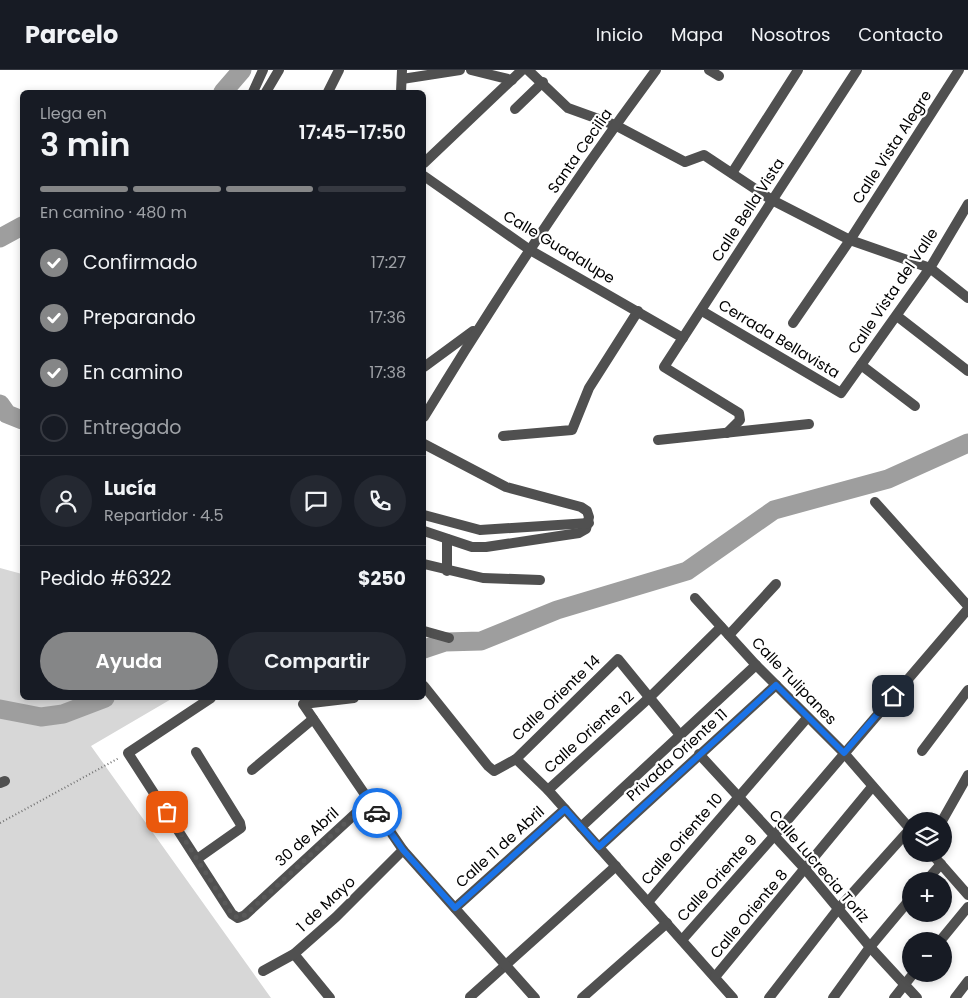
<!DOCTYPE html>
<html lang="es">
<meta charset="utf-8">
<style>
body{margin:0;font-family:Poppins,sans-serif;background:#242831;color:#f1f3f6;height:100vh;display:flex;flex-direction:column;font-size:19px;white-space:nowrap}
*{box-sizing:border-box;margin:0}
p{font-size:16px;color:#9ea1a6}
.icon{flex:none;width:28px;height:28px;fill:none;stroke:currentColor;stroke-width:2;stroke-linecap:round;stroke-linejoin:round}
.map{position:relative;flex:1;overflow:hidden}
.side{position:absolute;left:20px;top:20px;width:406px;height:610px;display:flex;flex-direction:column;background:#171b24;border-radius:8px;box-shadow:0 2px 8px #0003}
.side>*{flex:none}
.tools{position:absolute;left:902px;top:742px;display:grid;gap:10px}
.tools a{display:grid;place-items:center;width:50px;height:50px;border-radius:50%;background:#171b24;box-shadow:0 2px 8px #0003;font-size:25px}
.pin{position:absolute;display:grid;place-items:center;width:42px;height:42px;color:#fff;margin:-21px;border-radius:10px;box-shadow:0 2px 8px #0006}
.courier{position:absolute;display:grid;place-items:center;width:50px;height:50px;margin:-25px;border:4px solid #1a73e8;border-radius:50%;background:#fff;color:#222;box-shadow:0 1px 6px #0007}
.summary em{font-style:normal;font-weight:600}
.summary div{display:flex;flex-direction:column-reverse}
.summary{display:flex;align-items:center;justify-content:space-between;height:85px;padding:0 20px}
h1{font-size:32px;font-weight:600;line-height:38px}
.bar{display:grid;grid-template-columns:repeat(4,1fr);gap:8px 5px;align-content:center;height:60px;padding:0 20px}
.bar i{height:6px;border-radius:4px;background:#363941}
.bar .selected{background:#858687}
.bar p{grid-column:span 4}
.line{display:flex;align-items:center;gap:12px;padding:0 20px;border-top:1px solid #363941}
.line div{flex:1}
.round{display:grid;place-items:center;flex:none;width:52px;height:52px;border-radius:26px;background:#242831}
ol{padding:0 20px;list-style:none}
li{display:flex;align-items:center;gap:15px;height:55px}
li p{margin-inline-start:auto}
li .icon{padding:5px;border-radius:50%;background:#858687;color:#fff;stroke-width:4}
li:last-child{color:#9ea1a6}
li i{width:28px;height:28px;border:2px solid #363941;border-radius:50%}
.cta{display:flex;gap:10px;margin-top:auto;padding:10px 20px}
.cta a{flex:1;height:58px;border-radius:30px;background:#858687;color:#fff;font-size:20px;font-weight:600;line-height:58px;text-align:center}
.cta a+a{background:#242831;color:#f1f3f6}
header{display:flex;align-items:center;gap:30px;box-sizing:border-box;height:70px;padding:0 25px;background:#171b24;border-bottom:1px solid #363941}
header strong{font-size:24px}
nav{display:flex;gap:28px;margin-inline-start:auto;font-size:18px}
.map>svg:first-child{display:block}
</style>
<header>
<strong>Parcelo</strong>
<nav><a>Inicio</a><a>Mapa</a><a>Nosotros</a><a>Contacto</a></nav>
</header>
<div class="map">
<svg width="968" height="928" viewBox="0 0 968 928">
<rect width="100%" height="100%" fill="#fff"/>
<path fill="#d7d7d7" d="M0,498l22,6v124h151l-82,48 180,252h-271z"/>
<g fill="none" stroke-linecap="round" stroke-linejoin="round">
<g stroke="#9e9e9e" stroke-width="19">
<path d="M223,22l19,-22"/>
<path d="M0,168l22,-12"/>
<path d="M0,334l7,10 15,6"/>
<path d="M424,579l21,-7 36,-1 76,-31 130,-39 87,-61 114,-31 80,-36"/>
<path d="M0,639l41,8 22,-3 42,-16"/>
</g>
<path stroke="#727272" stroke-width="2" stroke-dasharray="1 2.5" stroke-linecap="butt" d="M0,753l119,-65"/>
<g stroke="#505050" stroke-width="10">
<path d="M471,0l41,10"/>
<path d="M528,0l40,38 47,17 70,37 19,-7 68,45 78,40 80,28 38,30"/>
<path d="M709,0l10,6"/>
<path d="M402,9l58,-9"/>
<path d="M328,22l11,-22"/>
<path d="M401,22l1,-22"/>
<path d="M515,39l28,-27"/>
<path d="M424,93l98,-93"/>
<path d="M732,103l66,-103"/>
<path d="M424,106l106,74 153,88"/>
<path d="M702,241l139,82 89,-125 38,-64"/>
<path d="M897,246l71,55"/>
<path d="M793,253l57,-83 109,-170"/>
<path d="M861,295l54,41"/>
<path d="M424,297l49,-36"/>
<path d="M424,347c72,-119 149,-235 232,-347"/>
<path d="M727,363l13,-13 -1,-7 -75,-46 193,-297"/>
<path d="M503,366l69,-6 17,-42 49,-77"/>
<path d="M658,370l151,-16"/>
<path d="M424,374l82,43 75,20 6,4 2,6 -3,12 -7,4 -93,14h-14l-48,-16"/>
<path d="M875,432l93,104"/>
<path d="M424,445l56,15 109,-7"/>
<path d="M424,494l59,14 57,2"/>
<path d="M447,501v-32"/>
<path d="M695,528l61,67 88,88 67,77"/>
<path d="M424,561l25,7"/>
<path d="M729,565l47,-51"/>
<path d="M424,616l64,80 6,5 22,-12 102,-100 62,76"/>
<path d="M211,628l-83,55 104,161 6,4 7,-3 123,-113"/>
<path d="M922,681l46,-61"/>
<path d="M196,682l44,71 1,5 -44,31"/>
<path d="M699,684l107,116 64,77 47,51"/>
<path d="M516,689l32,31 185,208"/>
<path d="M252,700l61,-51"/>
<path d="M0,713l5,-2"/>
<path d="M548,720l102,-93 71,-70"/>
<path d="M942,751l26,-46"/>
<path d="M581,757l175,-162"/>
<path d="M599,777l177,-162"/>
<path d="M932,784l36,41"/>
<path d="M926,811l15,-17"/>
<path d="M648,832l159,-184"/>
<path d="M455,838l110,-99"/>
<path d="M682,870l92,-104 194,-227"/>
<path d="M940,871l28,-34"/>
<path d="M294,884l36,44"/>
<path d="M263,901l31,-17 42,-37 67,-67"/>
<path d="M715,907l157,-190"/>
<path d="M470,927l146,-131"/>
<path d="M582,928l85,-75"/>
<path d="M769,928l69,-89 72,-80"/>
<path d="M833,928l37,-51 41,-49"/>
<path d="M894,928l19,-24"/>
<path d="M955,928l13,-17"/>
</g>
<g stroke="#505050" stroke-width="10">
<path d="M253,22l10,-22"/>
<path d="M266,22l13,-22"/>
<path d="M354,628l-51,6 100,146 132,148"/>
</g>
</g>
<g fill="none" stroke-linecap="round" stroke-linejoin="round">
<path stroke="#595959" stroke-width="5" stroke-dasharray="0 9" d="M167,742l65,102 6,4 7,-3 123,-113 9,11"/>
<path stroke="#1a73e8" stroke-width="6" d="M377,743l26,37 52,58 110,-99 34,38 177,-162 68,68 49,-57"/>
</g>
<g text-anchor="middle" stroke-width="4.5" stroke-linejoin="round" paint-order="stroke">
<g font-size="15" fill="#000" stroke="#fff">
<text transform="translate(892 77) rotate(-57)" y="5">Calle Vista Alegre</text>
<text transform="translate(580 81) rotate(-55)" y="5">Santa Cecilia</text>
<text transform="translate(748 140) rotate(-57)" y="5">Calle Bella Vista</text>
<text transform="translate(559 177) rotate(31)" y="5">Calle Guadalupe</text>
<text transform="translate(893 221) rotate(-56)" y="5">Calle Vista del Valle</text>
<text transform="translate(779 269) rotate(31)" y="5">Cerrada Bellavista</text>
<text transform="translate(794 611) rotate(46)" y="5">Calle Tulipanes</text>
<text transform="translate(556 628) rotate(-44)" y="5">Calle Oriente 14</text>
<text transform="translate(589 662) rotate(-42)" y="5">Calle Oriente 12</text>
<text transform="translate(677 685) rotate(-42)" y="5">Privada Oriente 11</text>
<text transform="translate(307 767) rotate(-42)" y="5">30 de Abril</text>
<text transform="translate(682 769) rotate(-49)" y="5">Calle Oriente 10</text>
<text transform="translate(500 777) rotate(-42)" y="5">Calle 11 de Abril</text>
<text transform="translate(819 796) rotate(49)" y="5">Calle Lucrecia Toriz</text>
<text transform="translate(717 808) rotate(-48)" y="5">Calle Oriente 9</text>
<text transform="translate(326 834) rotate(-43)" y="5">1 de Mayo</text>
<text transform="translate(749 844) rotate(-50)" y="5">Calle Oriente 8</text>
</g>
</g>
</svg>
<div class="tools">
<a><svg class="icon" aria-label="layers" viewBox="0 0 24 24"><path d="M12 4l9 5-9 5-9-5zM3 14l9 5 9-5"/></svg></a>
<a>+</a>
<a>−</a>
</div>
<div class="pin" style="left:167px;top:742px;background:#ea580c"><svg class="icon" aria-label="bag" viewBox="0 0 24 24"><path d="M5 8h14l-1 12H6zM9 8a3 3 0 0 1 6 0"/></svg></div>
<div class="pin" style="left:893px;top:626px;background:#1f2937"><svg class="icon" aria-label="home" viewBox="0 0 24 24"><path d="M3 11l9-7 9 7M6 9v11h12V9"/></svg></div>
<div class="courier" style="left:377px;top:743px"><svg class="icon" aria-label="car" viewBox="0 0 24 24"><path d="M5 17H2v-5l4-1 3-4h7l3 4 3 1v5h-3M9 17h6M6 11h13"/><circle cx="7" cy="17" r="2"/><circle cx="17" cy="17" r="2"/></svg></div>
<section class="side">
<div class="summary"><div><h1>3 min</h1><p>Llega en</p></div><em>17:45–17:50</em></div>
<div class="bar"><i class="selected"></i><i class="selected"></i><i class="selected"></i><i></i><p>En camino · 480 m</p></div>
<ol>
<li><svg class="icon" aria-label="check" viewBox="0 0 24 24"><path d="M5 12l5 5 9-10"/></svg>Confirmado<p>17:27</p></li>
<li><svg class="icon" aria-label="check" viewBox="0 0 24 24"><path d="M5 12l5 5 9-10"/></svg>Preparando<p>17:36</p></li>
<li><svg class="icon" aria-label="check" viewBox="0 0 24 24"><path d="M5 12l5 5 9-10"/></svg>En camino<p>17:38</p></li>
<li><i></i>Entregado</li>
</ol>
<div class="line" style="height:90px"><a class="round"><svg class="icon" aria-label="person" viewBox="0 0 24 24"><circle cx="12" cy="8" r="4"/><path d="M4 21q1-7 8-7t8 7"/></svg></a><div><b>Lucía</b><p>Repartidor · 4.5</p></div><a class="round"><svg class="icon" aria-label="chat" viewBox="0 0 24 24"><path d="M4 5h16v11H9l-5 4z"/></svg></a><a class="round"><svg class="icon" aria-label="phone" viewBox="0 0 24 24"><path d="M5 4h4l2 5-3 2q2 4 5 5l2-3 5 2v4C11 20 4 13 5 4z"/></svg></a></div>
<div class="line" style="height:65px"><div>Pedido #6322</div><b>$250</b></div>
<div class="cta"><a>Ayuda</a><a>Compartir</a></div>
</section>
</div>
